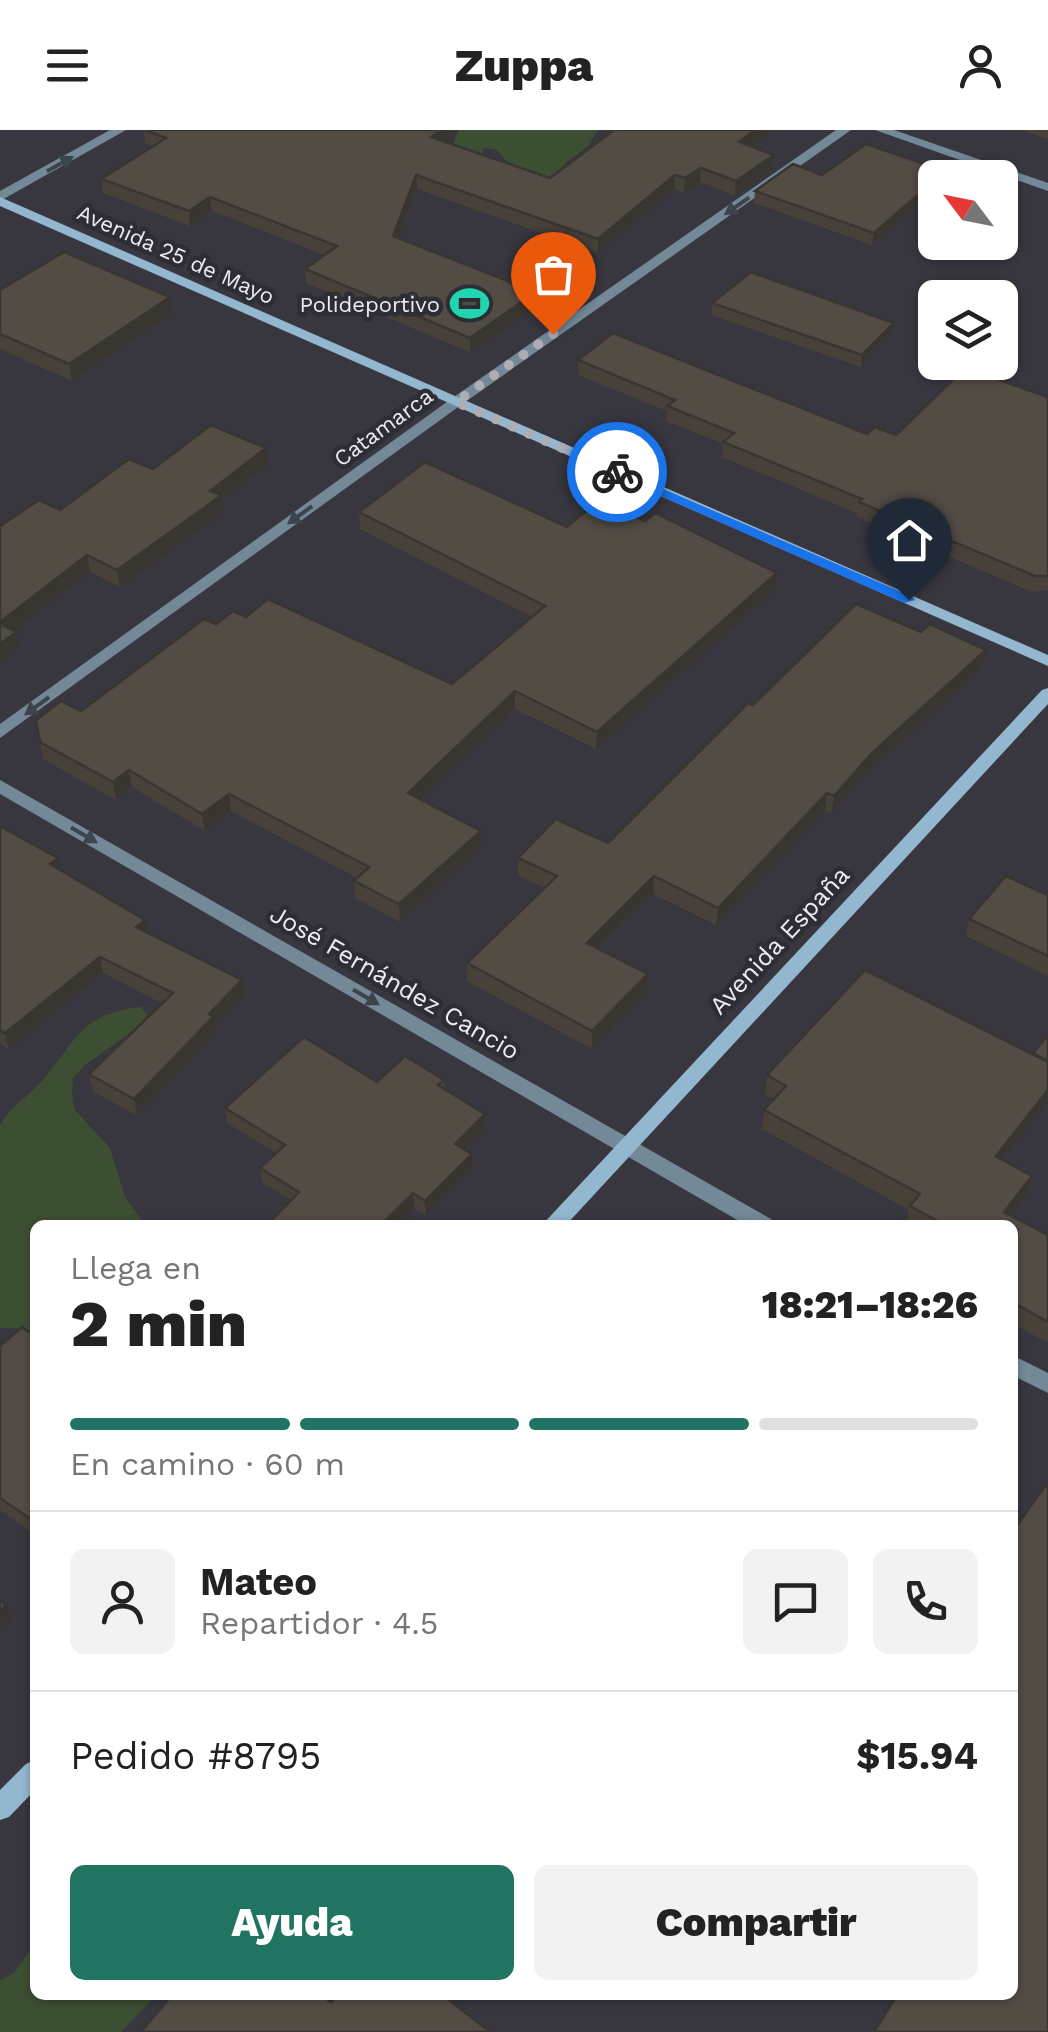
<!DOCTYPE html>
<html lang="es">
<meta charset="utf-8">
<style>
body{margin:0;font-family:"Work Sans",sans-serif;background:#f2f2f2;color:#222;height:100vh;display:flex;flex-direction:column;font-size:38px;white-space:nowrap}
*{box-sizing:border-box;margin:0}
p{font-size:32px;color:#767676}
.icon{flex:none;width:55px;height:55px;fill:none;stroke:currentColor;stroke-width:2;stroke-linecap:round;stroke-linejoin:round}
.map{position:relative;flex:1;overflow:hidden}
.details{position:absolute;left:30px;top:1090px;width:988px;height:780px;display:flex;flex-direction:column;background:#fff;border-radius:15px;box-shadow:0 2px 8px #0004}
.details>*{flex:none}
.needle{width:65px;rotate:302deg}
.controls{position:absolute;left:918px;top:30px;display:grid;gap:20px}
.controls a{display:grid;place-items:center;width:100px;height:100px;border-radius:15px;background:#fff;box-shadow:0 2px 8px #0004;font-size:50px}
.pin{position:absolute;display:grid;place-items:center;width:85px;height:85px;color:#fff;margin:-102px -42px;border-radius:50% 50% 50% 0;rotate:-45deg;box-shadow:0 0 10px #0007}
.pin .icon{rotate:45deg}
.courier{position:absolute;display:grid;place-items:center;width:100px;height:100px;margin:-50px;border:8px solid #1a73e8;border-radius:50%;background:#fff;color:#222;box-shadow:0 2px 12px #0007}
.summary em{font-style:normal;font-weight:800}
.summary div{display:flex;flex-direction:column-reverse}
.summary{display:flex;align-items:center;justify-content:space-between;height:170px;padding:0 40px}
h1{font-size:65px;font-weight:800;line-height:75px}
.bar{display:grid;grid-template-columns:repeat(4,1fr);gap:15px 10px;align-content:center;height:120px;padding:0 40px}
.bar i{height:12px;border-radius:8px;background:#e0e0e0}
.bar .on{background:#217362}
.bar p{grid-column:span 4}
.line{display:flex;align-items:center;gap:25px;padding:0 40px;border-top:2px solid #e0e0e0}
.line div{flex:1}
.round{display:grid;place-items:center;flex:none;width:105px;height:105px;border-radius:15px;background:#f2f2f2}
.action{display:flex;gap:20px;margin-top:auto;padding:20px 40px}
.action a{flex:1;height:115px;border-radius:15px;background:#217362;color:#fff;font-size:40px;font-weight:800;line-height:115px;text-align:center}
.action a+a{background:#f2f2f2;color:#222}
header{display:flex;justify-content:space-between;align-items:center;height:130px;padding:0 40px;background:#fff;font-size:45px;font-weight:800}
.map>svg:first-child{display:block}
</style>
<header><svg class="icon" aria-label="menu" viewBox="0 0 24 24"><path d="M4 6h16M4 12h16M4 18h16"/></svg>Zuppa<svg class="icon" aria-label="person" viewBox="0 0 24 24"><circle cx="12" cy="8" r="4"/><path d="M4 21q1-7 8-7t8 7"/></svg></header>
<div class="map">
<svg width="1048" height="1902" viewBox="0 0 1048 1902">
<rect width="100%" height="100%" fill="#383740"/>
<g fill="#3c4f32">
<path d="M459,0h139l-11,17 -22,16 3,7 -14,17 -47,-25 -10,-12 -13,-2 -5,12 -27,-14z"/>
<path d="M141,877l9,12 -65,46 -12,13 -1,15 2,16 36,39 15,49 20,28h-110v112l-15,-9h-20v-202c13,-24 26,-26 43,-46 34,-41 39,-67 98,-73z"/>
<path d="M35,1814v51h121l-35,37h-121v-52l14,-7z"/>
</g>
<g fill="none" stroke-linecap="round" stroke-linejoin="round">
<g fill="#738998" fill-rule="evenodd">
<path d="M110,0h16l-126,71v-10z"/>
<path d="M836,0h15l-390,275 -461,333v-14l451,-325z"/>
<path d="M875,0h19l154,53v8z"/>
<path d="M0,650l771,439 4,6h-29l-746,-431z"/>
<path d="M1012,1225l36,18v20l-36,-18z"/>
</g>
<g fill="#93b7cf" fill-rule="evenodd">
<path d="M0,67l1048,458v11l-1048,-460z"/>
<path d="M1048,558v16l-482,521h-24l500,-535z"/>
<path d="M35,1630v30l-26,27 -9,3v-30l26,-26z"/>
</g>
</g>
<g fill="#47413a">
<path d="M144,0l310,4 -10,7 106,37 201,-32 22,24 -38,26 -35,-14 -16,11 -9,-4 -77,64 -181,-64 -18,49 137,54v15l-65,46 -165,-70 -1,-14 19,-14 -112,-44 -22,15 -87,-33 -2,-14 51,-33 -7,-2z"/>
<path d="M1021,0h27v9z"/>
<path d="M945,41l-1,7h-9v12l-63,55 -118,-42 1,-12 67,-16z"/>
<path d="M0,160l172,24 -100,67 -72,-32z"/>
<path d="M712,173l180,31 -31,33 -150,-52z"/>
<path d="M578,230l289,74 29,1 152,-38v193l-16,2 -175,-75v-4l-135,-56 1,-13 -57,-23 1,-10 -89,-36z"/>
<path d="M266,318l2,16 -46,36 2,12 -104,75 -30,-15 -76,59 5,17 -19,15v-137l60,-16 93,-41z"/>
<path d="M359,382l208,15 208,63 -179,159 -81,-40 -95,90 61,32v17l-81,74 -45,-24 -1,-17 3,-3 -126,-67 -26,20 -73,-44 -16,13 -73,-41 -7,-39 45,-9 135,-87 30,-7 206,67 80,-67 -172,-88z"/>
<path d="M921,502l65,18 -4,18 -113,104 -38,42 -6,-3 -109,114 -63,-31 -55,55 50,25 -1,18 -55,57 -125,-68v-18l78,-75 -27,-12v-18l90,-15 145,-138z"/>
<path d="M0,696l60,44 85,50 2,13 97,63 -28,30 1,7 -80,83 -44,-25 -4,-17 74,-70 -60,-31 -94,77 -9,-7z"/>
<path d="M1048,765v81l-82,-40 3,-17z"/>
<path d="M767,945l281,28 -45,57 24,35 -16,20 37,20v108l-36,-20v-98h-106l3,-15 -147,-81 2,-19 10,-11 -9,-4z"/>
<path d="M444,950l1,9 40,25v15l-20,20 7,20 -46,46 -12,-7 -17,17h-130l24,-25 -29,-18 -2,-14 16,-15 -49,-30 -2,-15 152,-26z"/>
<path d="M35,1206v199l-35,-25v-164z"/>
</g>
<g fill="#393530">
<path d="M440,0h14v4l-23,17v-14z"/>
<path d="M755,0h18l-35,26 1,-14z"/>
<path d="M774,25l-1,15 -38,26 1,-15z"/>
<path d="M701,38l-1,14 -16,11 1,-15z"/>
<path d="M416,45l1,14 -23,62 -1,-15z"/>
<path d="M675,45v14l-77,64v-14z"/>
<path d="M935,50v10l-63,55 2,-12z"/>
<path d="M210,67l2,14 -22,15 -1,-15z"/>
<path d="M536,162v15l-65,46 -1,-15z"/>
<path d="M170,167l2,17 -100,67 -3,-17z"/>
<path d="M894,193l-2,11 -31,33 1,-12z"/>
<path d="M266,318l2,16 -46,36 2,12 -104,75 -3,-17 93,-79z"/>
<path d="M87,425l3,17 -88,68 -2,-18z"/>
<path d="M777,443l-2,17 -179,159 1,-17z"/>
<path d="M16,502l3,16 -19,15v-19z"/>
<path d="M986,520l-4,18 -113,104 -38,42 3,-18 37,-42z"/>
<path d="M515,561v18l-106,101 -1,-17z"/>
<path d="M129,640l3,17 -16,13 -3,-18z"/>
<path d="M827,663l-2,18 -109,114 2,-17z"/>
<path d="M229,664l2,17 -26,20 -3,-17z"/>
<path d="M481,701v17l-81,74 -1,-18z"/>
<path d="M58,728l3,17 -11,-11z"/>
<path d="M654,746l-1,18 -67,66 1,-17z"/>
<path d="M145,790l3,17 -12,-10z"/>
<path d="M100,827l3,16 -94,77 -4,-17z"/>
<path d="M648,844l-1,18 -55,57v-18z"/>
<path d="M242,850l2,16 -28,30 1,7 -80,83 -3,-17 75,-85z"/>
<path d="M1048,960v13l-57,72 5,-19z"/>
<path d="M485,984v15l-29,29 -1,-14z"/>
<path d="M472,1024v15l-46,46 -1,-14z"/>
<path d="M1032,1046l-5,19 -23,30v-13z"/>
<path d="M413,1063l1,15 -17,17h-16z"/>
<path d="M6,1475l6,16 -12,13v-22z"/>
</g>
<g fill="#524c44" stroke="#393530" stroke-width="2.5">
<path d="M145,0h295l-9,7 119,41 64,-48h141l-16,12 35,13 -38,26 -35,-13 -16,10 -10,-3 -77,64 -182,-64 -23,61 143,56 -66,46 -165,-69 32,-23 -127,-49 -21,14 -88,-32 65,-41z"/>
<path d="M866,14l79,27 -7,7h-3v2l-61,53 -119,-42 38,-27 29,11z"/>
<path d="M64,122l106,45 -101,67 -69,-30v-44z"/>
<path d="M751,142l143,51 -32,32 -150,-52z"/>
<path d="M613,203l254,101 8,-7 21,8 69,-67 83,29v179h-13l-176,-74 3,-3 -139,-57 11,-9 -67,-27 8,-6 -97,-40z"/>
<path d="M211,295l55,23 -56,43 12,4 -105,75 -30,-15 -87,67v-96l39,-26 21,10 69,-51 24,10z"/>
<path d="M425,332l142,65 32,-27 46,21 10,-8 122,60 -180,159 -82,-41 -107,102 73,38 -82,73 -45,-23 15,-14 -140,-73 -27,20 -73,-44 -16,12 -73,-40 -4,-22 25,-19 20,10 123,-92 12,5 17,-13 13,6 22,-18 184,85 93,-78 -186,-94z"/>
<path d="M856,474l65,28 9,-8 56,26 -115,104 -37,42 -7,-3 -109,115 -64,-32 -67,67 61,31 -56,57 -125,-68 90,-87 -39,-18 38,-39 52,24 140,-140 5,2z"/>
<path d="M0,494l16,8 -16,12z"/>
<path d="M0,696l58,32 -8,6 95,56 -9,7 106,53 -33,34 5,2 -80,83 -45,-25 84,-81 -73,-36 -95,76 -5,-3z"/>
<path d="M1006,746l42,19v61l-79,-37z"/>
<path d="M865,840l183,92v28l-52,66 36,20 -28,36 44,23v87l-36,-20v-77h-67l-35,-19 10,-12 -156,-84 22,-24 -19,-11z"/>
<path d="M1048,905v26l-15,-8z"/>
<path d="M304,907l73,45 28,-26 39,24 -6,5 47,29 -30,30 17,10 -47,47 -12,-8 -32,32h-114l32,-33 -39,-24 25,-23 -60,-37z"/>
<path d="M22,1197l13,9v186l-35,-24v-152z"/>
<path d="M1048,1352v550h-174l23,-37h115v-463z"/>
<path d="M0,1470l6,5 -6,7z"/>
<path d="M172,1865h149l10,7 6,-7h106l47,37h-349z"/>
</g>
<defs><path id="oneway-solid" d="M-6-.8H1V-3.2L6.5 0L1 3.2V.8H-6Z" transform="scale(2.5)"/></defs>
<g fill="#3e444e">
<use href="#oneway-solid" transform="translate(60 34) rotate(-29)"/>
<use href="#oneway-solid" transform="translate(737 76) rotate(145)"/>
<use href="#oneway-solid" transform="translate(300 385) rotate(144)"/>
<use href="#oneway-solid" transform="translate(37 576) rotate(144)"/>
<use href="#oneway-solid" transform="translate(84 705) rotate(30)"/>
<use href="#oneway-solid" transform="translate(366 867) rotate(30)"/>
</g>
<path fill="#1a73e8" d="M617,339l296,128 2,3 -11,3 -291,-128z"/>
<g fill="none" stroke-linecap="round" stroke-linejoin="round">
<path stroke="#aeadb4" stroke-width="10" stroke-dasharray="0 18" d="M553,204l-97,68 161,70"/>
</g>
<defs>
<symbol id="stadium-bare" viewBox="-9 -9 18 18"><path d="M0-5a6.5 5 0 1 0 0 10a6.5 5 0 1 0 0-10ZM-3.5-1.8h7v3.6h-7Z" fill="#20d5b0" stroke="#2d2d35" stroke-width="2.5" paint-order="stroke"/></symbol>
</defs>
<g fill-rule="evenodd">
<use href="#stadium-bare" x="442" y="146" width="55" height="55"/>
</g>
<g text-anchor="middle" stroke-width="9" stroke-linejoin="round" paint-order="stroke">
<g font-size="22" fill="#edecf2" stroke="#2d2d35">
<text transform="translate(176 124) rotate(24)" y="8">Avenida 25 de Mayo</text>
<text transform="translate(383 297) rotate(-36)" y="8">Catamarca</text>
</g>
<g font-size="22" fill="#edecf2" stroke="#2d2d35" text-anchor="end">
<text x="440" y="182">Polideportivo</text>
</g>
<g font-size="25" fill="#edecf2" stroke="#2d2d35">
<text transform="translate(779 810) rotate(-47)" y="9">Avenida España</text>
<text transform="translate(395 852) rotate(30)" y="9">José Fernández Cancio</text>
</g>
</g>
</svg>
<div class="controls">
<a><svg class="needle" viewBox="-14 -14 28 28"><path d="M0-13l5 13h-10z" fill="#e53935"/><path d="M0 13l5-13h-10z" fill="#767676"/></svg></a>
<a><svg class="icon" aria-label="layers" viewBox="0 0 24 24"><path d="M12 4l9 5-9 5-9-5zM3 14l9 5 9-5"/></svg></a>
</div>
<div class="pin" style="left:553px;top:204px;background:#ea580c"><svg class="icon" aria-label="bag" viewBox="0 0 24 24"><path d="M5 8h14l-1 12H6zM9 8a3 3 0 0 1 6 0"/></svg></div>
<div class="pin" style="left:909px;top:470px;background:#1f2937"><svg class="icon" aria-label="home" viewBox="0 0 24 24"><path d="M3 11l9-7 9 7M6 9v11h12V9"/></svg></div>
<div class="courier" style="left:617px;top:342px"><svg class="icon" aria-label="bike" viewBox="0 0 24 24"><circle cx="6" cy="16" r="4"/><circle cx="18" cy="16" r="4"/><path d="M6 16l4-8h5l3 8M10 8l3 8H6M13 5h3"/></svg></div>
<section class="details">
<div class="summary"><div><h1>2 min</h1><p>Llega en</p></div><em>18:21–18:26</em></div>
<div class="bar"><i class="on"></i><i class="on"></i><i class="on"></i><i></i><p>En camino · 60 m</p></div>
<div class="line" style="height:180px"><a class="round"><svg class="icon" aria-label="person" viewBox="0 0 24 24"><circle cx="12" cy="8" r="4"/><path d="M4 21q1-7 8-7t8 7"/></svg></a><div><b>Mateo</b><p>Repartidor · 4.5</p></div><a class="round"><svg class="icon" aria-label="chat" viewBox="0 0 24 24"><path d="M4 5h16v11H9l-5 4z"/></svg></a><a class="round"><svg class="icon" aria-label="phone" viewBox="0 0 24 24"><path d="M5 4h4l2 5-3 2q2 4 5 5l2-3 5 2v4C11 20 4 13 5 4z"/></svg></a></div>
<div class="line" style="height:130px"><div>Pedido #8795</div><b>$15.94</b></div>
<div class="action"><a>Ayuda</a><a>Compartir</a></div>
</section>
</div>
